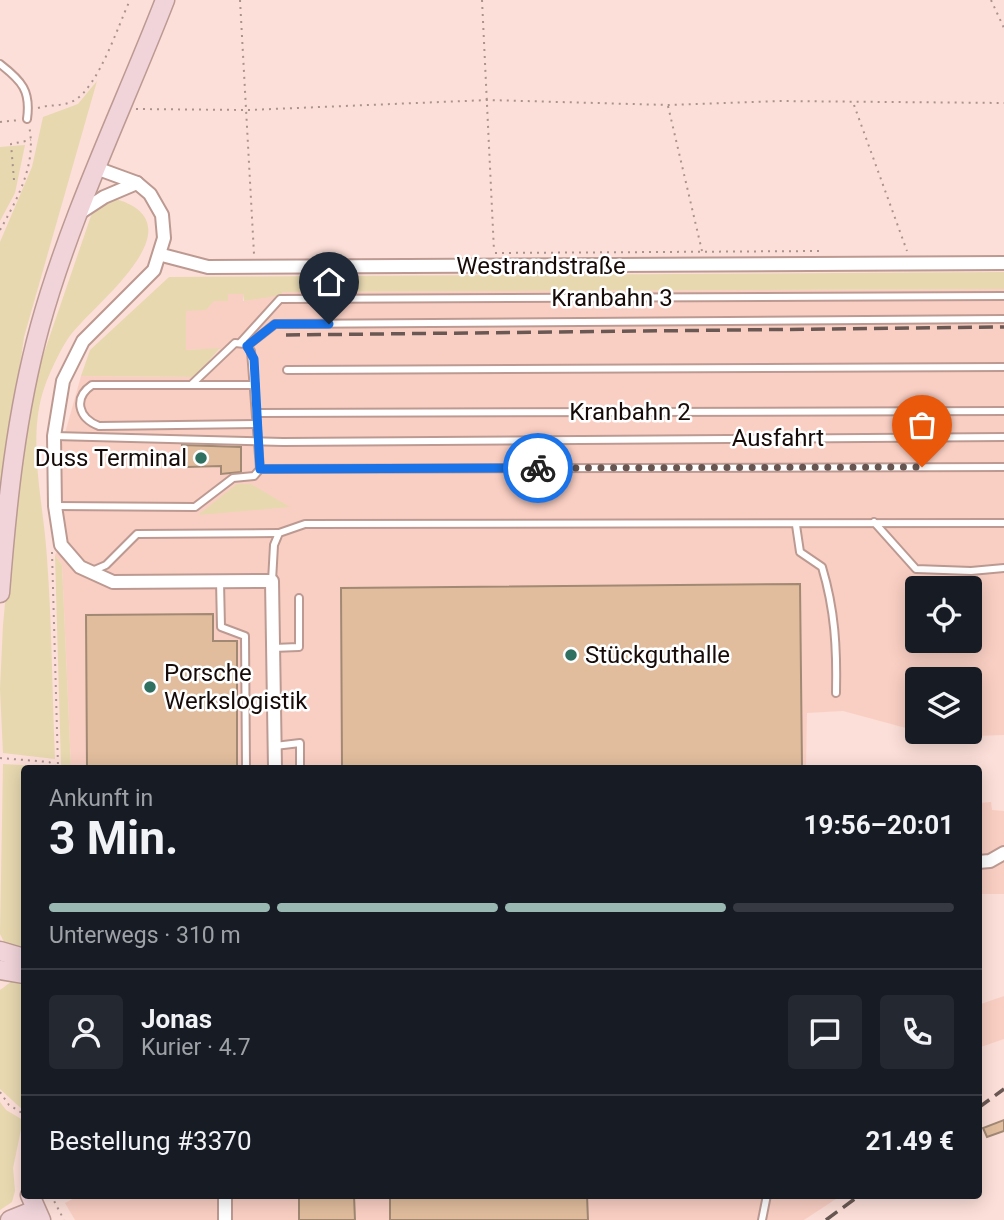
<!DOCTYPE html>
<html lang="de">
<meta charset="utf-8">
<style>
body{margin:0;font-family:Roboto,sans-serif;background:#242831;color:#f1f3f6;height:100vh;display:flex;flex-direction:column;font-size:26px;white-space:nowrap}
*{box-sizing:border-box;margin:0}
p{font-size:23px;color:#9ea1a6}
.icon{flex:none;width:38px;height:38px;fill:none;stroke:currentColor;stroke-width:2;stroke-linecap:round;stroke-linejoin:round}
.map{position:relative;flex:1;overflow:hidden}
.panel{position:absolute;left:21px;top:765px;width:961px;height:434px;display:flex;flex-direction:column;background:#171b24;border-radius:7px;box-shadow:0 4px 18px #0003}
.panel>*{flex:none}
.tools{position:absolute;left:905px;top:576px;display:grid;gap:14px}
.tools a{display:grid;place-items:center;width:77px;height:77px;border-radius:7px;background:#171b24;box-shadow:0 4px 18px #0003;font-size:35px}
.pin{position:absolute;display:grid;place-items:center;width:60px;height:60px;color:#fff;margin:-72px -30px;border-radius:50% 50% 50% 0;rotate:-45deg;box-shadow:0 0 7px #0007}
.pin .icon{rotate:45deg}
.courier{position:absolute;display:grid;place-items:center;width:70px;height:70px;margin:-35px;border:5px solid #1a73e8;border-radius:50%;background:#fff;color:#222;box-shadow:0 2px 9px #0007}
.summary em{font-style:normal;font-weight:700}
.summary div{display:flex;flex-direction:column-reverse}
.summary{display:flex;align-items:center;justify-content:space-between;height:119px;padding:0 28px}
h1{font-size:46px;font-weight:700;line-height:52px}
.bar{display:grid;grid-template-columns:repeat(4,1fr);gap:10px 7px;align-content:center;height:84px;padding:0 28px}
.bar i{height:9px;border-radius:5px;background:#363941}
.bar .current{background:#9ab8b2}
.bar p{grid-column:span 4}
.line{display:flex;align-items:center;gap:18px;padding:0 28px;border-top:2px solid #363941}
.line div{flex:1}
.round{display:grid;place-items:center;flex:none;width:74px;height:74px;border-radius:7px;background:#242831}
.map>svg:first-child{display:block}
</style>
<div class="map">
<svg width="1004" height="1220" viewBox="0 0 1004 1220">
<rect width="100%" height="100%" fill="#fcdfd8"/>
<g fill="#facfc3" fill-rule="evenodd">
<path d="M1004,289v446l-63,2 -20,-5h49v-53h-53v52l-74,-20 -36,2 -1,55h-735l-9,-203 -7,-10 11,-17 -8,-80 23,-82 114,1 25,-28 -34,1v-40l42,-16h15v7l38,-9zM917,588h53v52h-53z"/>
<path d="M991,802l1,8 12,1v83h-26v-91z"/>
<path d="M1004,996v43l-26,9v-43z"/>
<path d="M80,1195h762l-38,25h-729l-10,-17z"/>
</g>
<g fill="#e7d8b0">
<path d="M97,81l-73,256 -24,171v-266l32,-75 11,-50 35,-13z"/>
<path d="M25,145l-10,48 -15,28v-74z"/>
<path d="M116,199c86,26 -24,106 -47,138 -10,15 -22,40 -27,58 -14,50 2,112 5,163 5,67 5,134 8,201l-52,-6 -3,-64 3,-64 14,-149 15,-88 60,-175z"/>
<path d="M1004,272v17l-722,3v3l-38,6 -1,-7h-15v7h-14l-8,9 -20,1v39l34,-2 -25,29 -114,-1 9,-26 79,-73z"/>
<path d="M237,484h14l39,23 -92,8z"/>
<path d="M55,555l7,10 9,203h-8l-2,-3z"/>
<path d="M3,764l52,3 -31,1v182l-20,-8 -4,-8z"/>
<path d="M11,982l13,1v128l-24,-22v-99z"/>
<path d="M0,1102l6,8 17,10 -10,48 2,23 -3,11 -12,8z"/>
</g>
<g fill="#e1bd9d" stroke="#a18974" stroke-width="2">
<path d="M182,445l59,2v25l-20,2v-8l-34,1v-4h-4z"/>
<path d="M800,584l2,184h-460l-1,-180z"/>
<path d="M213,614v27h24v127h-150l-1,-153z"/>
<path d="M1004,1120v11l-17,6 -4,-9z"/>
<path d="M299,1195h55l1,25h-56z"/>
<path d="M390,1195h197l1,25h-198z"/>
</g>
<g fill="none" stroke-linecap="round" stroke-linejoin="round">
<defs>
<g id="lane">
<path d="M0,64c22,17 31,27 27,55"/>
<path d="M240,343l40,-44 724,-3"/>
<path d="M247,346l28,-22 729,-5"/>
<path d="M287,370l717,-3"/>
<path d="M255,385h-163c-19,13 -14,33 7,41l158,-2"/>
<path d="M257,413l747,-2"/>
<path d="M54,436l229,6 721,-5"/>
<path d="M260,469l744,-2"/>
<path d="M55,506l140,1 38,-29 21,-2 6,-7 -9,-118 -6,-7 -10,-1 -43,41"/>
<path d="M874,522l42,47 55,2 33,-3"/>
<path d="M796,525l4,27 22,15c13,43 15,82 14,126"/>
<path d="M92,571l14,-6 31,-31 142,-1"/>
<path d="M220,581l1,46 24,9 1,132"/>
<path d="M272,581l2,-36 5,-12 26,-9 699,-1"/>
<path d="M273,648l26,-1v-49"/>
<path d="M275,746l25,-3v25"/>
<path d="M762,1220l5,-25"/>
</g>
<g id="street">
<path d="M96,168l41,15 13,11 12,21 2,23 -10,32 -71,71 -20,40 -9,55 1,70 6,39 19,22 33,15 159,-1 3,187"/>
<path d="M78,214l26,-17 33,-14"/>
<path d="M162,255l46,12 796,-4"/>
<path d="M978,862l12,-1 14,-8"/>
<path d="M225,1220v-25"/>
</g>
<g id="secondary">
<path d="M0,593c7,-90 16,-179 40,-267 31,-112 83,-218 125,-326"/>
<path d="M0,951l24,7"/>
<path d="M0,970l24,4"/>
<path d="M30,1195l11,25"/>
<path d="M10,1220l25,-10"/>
</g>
</defs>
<use href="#lane" stroke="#bc9a92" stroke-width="10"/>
<use href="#street" stroke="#bc9a92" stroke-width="16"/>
<use href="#secondary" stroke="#bc9a92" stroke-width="21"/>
<g stroke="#aa938e" stroke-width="2" stroke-dasharray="2 5" stroke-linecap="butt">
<path d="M240,0l14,254"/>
<path d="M482,0l12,251"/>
<path d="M991,0l13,28"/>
<path d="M854,105l53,146"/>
<path d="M668,106l34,145"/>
<path d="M38,108c12,-4 25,-1 37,-8 24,-15 43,-74 55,-100"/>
<path d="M136,109l112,1 240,-10 180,5 111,-4 225,2"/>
<path d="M0,122l20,-2"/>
<path d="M14,180l-3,-36 20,-4"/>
<path d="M0,230c18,-32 37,-67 29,-104"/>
<path d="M495,253l327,-2"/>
<path d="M52,552l6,214"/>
<path d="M0,758l49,4 10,6"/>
<path d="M0,1092l9,13 15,9"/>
<path d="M51,1195l13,25"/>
</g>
<use href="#lane" stroke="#fff" stroke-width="6"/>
<use href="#street" stroke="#fff" stroke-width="12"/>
<use href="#secondary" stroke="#f0d4da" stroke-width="18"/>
<g stroke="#695853" stroke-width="3.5" stroke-dasharray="14 7" stroke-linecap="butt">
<path d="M286,335l718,-8"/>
<path d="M978,1108l26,-19"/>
<path d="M826,1220l34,-25"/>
</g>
</g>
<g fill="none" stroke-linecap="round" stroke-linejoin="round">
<path stroke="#665551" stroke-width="7" stroke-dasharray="0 12.6" d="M538,468l384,-1"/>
<path stroke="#1a73e8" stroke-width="9" d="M329,324h-54l-28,22 7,13 6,110 278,-1"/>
</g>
<g fill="#2f7060" stroke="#fff" stroke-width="2.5">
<circle cx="201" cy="458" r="7"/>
<circle cx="571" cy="655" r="7"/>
<circle cx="150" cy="687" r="7"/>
</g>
<g text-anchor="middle" stroke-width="5" stroke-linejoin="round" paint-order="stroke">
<g font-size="24" fill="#160b08" stroke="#fff">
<text x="541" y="274">Westrandstraße</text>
<text x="612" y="306">Kranbahn 3</text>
<text x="630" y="420">Kranbahn 2</text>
<text x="778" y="446">Ausfahrt</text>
</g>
<g font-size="24" fill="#160b08" stroke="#fff" text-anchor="start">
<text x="187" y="466" text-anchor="end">Duss Terminal</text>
<text x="585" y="663">Stückguthalle</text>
<text x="164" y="681">Porsche<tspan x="164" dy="28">Werkslogistik</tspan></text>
</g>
</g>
</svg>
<div class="tools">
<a><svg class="icon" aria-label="locate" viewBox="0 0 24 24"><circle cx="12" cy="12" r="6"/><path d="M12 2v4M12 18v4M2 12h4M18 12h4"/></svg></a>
<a><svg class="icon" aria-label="layers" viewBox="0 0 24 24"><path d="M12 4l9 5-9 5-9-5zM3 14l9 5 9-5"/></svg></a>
</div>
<div class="pin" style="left:922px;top:467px;background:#ea580c"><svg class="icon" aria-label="bag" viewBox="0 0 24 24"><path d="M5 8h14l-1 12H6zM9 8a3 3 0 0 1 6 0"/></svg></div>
<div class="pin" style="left:329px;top:324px;background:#1f2937"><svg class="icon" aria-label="home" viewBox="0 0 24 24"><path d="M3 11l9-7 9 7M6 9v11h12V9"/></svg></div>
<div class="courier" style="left:538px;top:468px"><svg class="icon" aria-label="bike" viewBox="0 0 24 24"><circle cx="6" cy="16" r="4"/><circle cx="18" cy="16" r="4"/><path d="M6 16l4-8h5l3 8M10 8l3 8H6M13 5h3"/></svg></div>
<section class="panel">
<div class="summary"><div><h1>3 Min.</h1><p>Ankunft in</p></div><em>19:56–20:01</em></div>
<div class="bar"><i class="current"></i><i class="current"></i><i class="current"></i><i></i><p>Unterwegs · 310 m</p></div>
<div class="line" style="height:126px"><a class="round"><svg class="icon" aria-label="person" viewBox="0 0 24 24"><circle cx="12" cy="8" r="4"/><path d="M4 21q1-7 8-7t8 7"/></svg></a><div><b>Jonas</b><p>Kurier · 4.7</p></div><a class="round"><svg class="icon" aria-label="chat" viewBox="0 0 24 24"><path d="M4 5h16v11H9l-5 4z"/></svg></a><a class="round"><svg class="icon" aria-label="phone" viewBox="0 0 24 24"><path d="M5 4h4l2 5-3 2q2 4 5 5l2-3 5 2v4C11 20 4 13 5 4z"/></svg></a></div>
<div class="line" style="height:91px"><div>Bestellung #3370</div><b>21.49 €</b></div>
</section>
</div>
